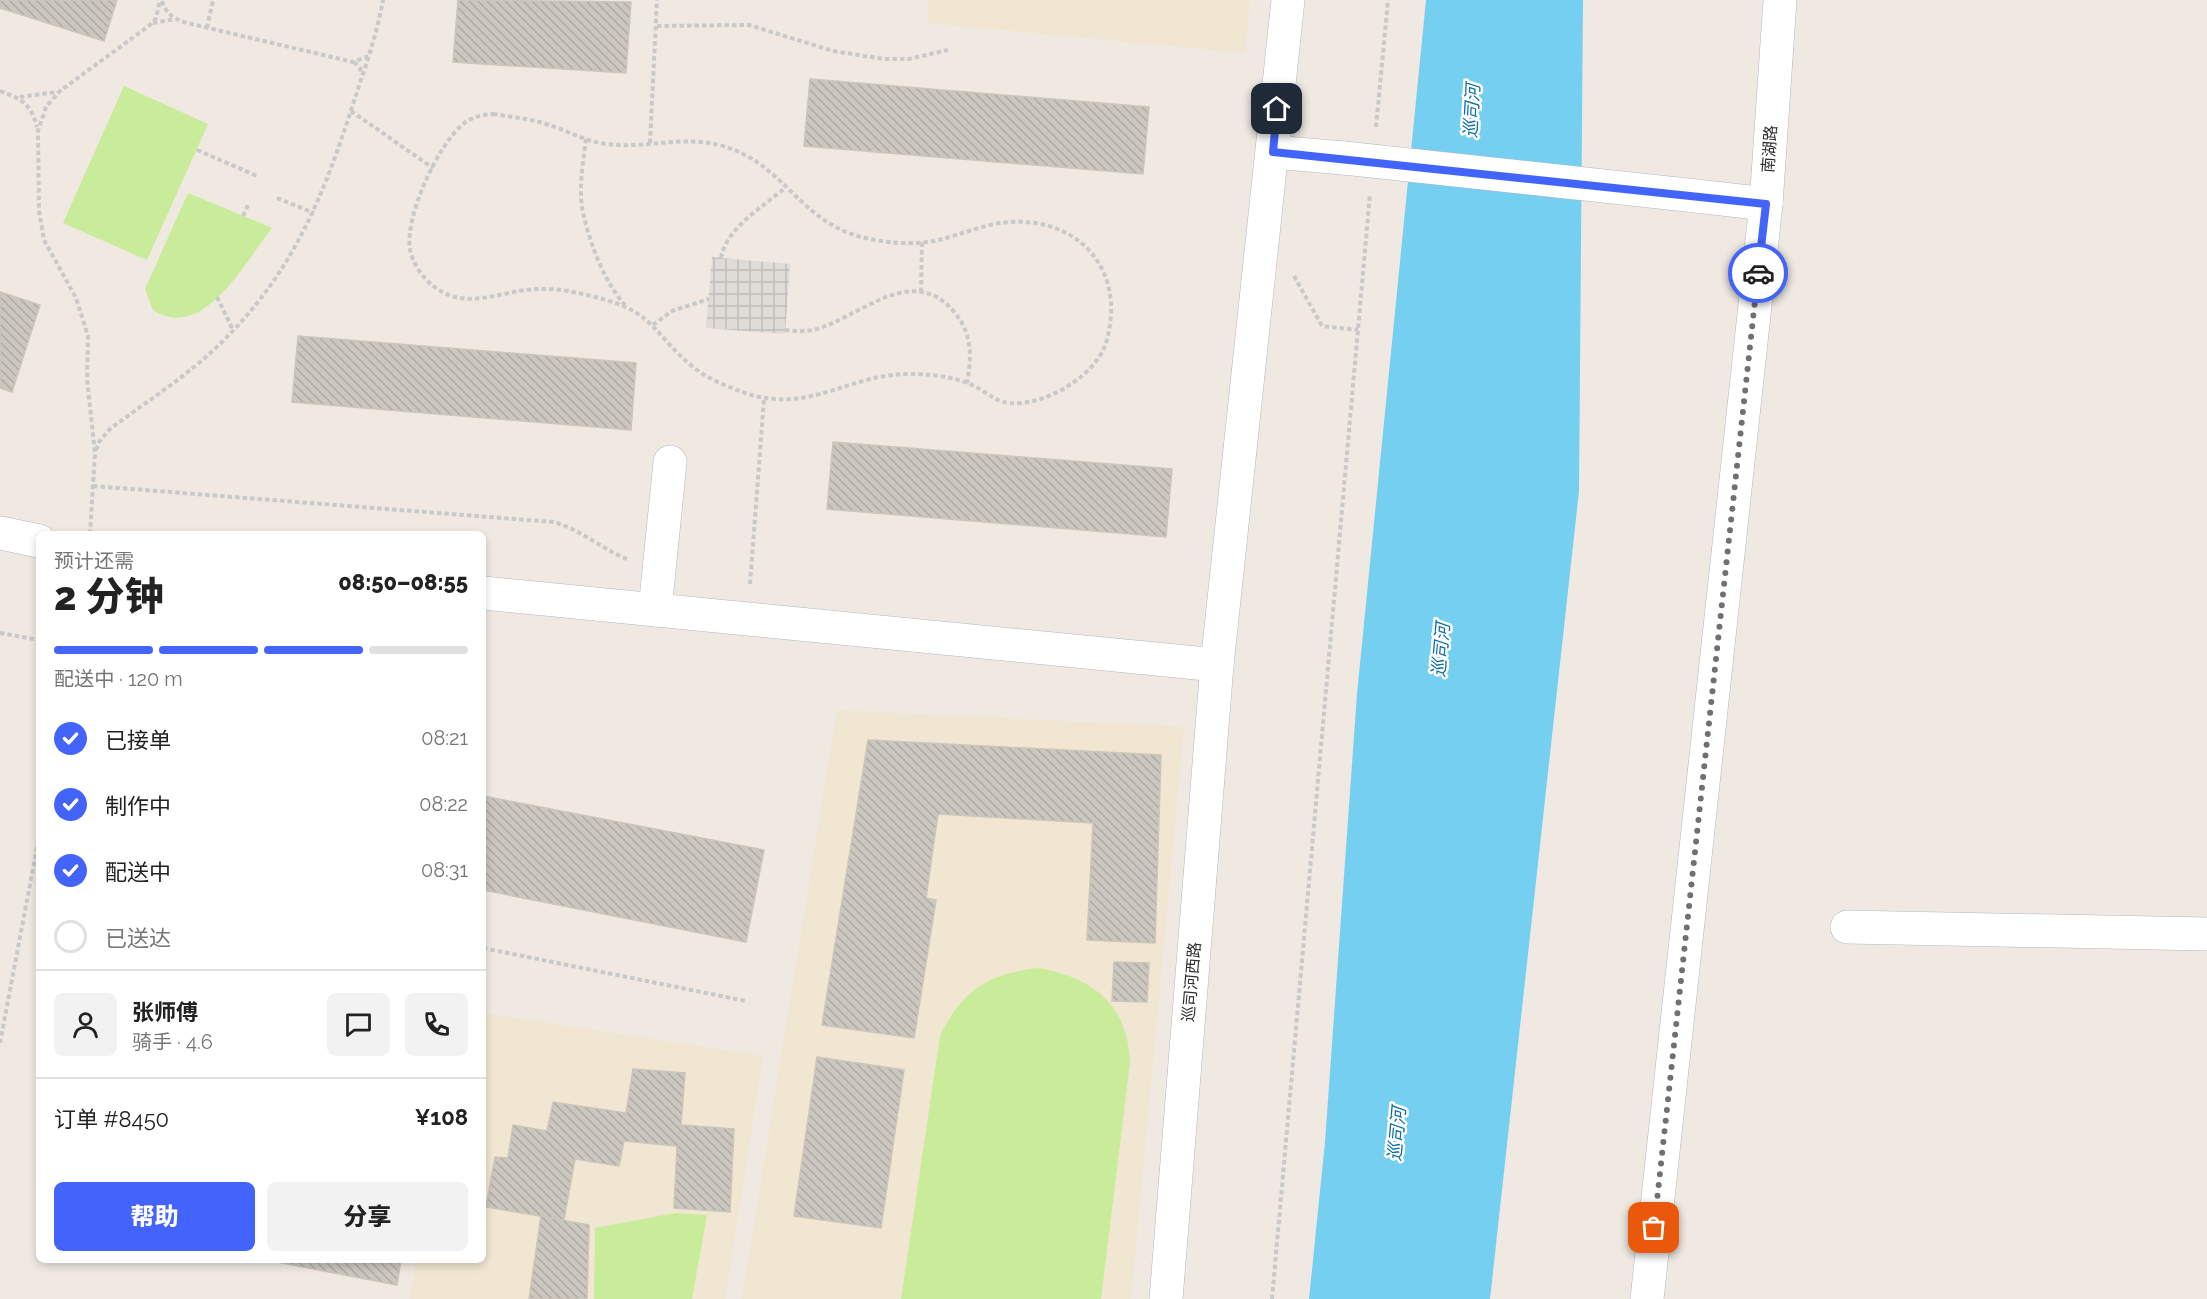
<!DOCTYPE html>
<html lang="zh">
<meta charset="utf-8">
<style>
body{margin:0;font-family:Raleway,"Noto Sans SC",sans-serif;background:#f2f2f2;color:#222;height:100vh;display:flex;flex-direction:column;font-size:22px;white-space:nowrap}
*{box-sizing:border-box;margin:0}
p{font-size:20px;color:#767676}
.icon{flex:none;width:33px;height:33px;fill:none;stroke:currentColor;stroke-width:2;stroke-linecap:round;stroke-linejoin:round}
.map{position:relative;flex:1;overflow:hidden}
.side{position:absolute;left:36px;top:531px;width:450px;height:732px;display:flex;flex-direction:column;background:#fff;border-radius:9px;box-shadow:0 3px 9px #0003}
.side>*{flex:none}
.pin{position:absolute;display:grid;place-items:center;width:51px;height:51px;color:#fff;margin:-26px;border-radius:12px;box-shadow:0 3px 9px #0006}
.courier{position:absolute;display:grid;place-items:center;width:60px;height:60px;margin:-30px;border:4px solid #4264fb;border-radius:50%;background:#fff;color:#222;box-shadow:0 2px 8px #0007}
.overview em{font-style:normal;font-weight:800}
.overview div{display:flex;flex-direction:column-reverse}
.overview{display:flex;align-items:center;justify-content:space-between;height:102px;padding:0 18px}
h1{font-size:39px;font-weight:800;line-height:45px}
.bar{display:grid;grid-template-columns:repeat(4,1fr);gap:9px 6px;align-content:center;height:72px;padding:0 18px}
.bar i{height:8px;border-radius:4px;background:#e0e0e0}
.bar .active{background:#4264fb}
.bar p{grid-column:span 4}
.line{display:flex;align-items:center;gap:15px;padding:0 18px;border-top:2px solid #e0e0e0}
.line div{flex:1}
.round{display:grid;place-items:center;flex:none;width:63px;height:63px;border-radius:9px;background:#f2f2f2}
ol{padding:0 18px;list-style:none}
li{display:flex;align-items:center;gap:18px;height:66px}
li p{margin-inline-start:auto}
li .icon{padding:6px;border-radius:50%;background:#4264fb;color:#fff;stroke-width:4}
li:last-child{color:#767676}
li i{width:33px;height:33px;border:3px solid #e0e0e0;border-radius:50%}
.cta{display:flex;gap:12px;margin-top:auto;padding:12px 18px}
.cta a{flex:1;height:69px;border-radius:9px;background:#4264fb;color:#fff;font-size:24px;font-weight:800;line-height:69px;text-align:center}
.cta a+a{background:#f2f2f2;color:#222}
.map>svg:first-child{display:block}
</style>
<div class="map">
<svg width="2207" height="1299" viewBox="0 0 2207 1299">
<defs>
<pattern id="plaza-grid" width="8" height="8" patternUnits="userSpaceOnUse" patternTransform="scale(1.5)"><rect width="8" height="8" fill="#dfdcd8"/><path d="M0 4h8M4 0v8" fill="none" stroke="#c0bdba"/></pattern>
<pattern id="building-back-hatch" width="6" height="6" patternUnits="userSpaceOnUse" patternTransform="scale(1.5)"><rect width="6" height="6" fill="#cbc7bf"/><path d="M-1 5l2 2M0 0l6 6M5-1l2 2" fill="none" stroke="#afaba4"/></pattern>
</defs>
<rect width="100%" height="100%" fill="#efe9e1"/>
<g fill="#f0e6d1">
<path d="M929,0h321l-5,53 -318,-30z"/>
<path d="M837,710l347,17 -53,572h-389z"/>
<path d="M483,1013l280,43 -38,243h-315l6,-39h67z"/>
</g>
<g fill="#c9ec9a">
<path d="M124,86l84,38 -61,136 -84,-37z"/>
<path d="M188,193l84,35c-27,34 -69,115 -119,82l-8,-21z"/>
<path d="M1038,968c55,9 90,37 92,95l-29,236h-200l39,-263c22,-46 48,-62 98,-68z"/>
<path d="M675,1213l32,2 -15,84h-98l1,-71z"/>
</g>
<path fill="url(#plaza-grid)" d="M712,257l78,7 -5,70 -79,-6z"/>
<path fill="#75cff0" d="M1426,0h157l-4,491 -89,808h-181l16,-157 32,-448z"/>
<g fill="url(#building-back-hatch)" stroke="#cbc5ba" stroke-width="1.5">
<path d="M0,0h117l-13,41 -104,-33z"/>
<path d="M458,0l173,2 -5,71 -173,-11z"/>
<path d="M810,79l339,28 -6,67 -339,-28z"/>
<path d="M0,292l40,13 -28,87 -12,-4z"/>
<path d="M298,336l338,27 -5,67 -339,-28z"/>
<path d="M833,442l339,27 -6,68 -339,-28z"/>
<path d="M868,740l293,15 -6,188 -68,-3 6,-117 -155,-9 -12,84 10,2 -22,138 -92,-13z"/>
<path d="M483,796l281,54 -18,92 -263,-52z"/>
<path d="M1114,962l35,1 -2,39 -35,-1z"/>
<path d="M817,1057l87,13 -23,158 -87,-12z"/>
<path d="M633,1069l52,4 -4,52 53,4 -4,83 -56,-4 3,-62 -53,-5 -5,25 -44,-7 -11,61 -78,-13 9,-50 13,1 5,-33 34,6 6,-29 73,11z"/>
<path d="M541,1216l48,9 -2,74h-58z"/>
<path d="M267,1260h134l-4,25z"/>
</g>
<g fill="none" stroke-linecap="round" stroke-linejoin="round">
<defs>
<g id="minor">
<path d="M1273,152l71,6"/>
<path d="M1696,196l70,8"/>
<path d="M0,533l39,8"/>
<path d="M483,593l734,72"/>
<path d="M655,610l15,-148"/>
<path d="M1847,927l360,7"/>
<path d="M1166,1299l51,-634 71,-665"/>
</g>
<path id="secondary" d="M1647,1299l119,-1095 14,-204"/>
</defs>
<use href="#minor" stroke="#b4b7c1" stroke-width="34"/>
<use href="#secondary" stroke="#b4b7c1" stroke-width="34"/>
<g stroke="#c9c9c9" stroke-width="4" stroke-dasharray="4.5 3" stroke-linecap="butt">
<path d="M162,1c4,13 12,18 25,22l166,39 15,-6"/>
<path d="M153,23l22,-4"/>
<path d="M657,26l92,-1 84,26 51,8h25l39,-9"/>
<path d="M207,28l6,-28"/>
<path d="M354,62l6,6 1,7"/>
<path d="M0,91c22,8 31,13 37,36"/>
<path d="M20,97l36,-5"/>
<path d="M351,111l82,57"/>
<path d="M493,114c20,3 40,5 59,12 16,5 31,14 48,17 51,9 92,-15 143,11 41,20 63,65 109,80 23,8 52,11 76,8 20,-3 38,-11 58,-16 45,-12 96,1 117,45 11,23 10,51 2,75 -11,27 -45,49 -72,55 -39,9 -40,-10 -71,-20 -16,-5 -34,-7 -51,-7 -62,-1 -101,41 -166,19 -18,-7 -38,-14 -53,-27 -34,-27 -38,-53 -86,-66 -21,-6 -46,-12 -68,-11 -38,1 -72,24 -106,-4 -11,-9 -20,-23 -22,-36 -5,-33 27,-102 52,-124 9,-8 19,-10 31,-11z"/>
<path d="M1376,127l12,-127"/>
<path d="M586,139c-3,24 -8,50 -3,74 7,30 21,69 42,92"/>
<path d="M650,143l7,-143"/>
<path d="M197,150l60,26"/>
<path d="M277,198l37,15"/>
<path d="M243,216l5,-11"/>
<path d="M721,258c5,-30 43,-52 64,-70"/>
<path d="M1294,276l28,50 36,4"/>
<path d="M921,292l1,-50"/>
<path d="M217,297l16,33"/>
<path d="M653,325l19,-14 37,-12"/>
<path d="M785,330c9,1 18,2 28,0 46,-11 99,-70 142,-17 17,20 17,45 12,70"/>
<path d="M96,450l3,-8 11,-13c37,-28 79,-54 112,-87 72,-71 102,-147 132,-241 11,-33 23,-67 29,-101"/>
<path d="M93,486l460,36c28,7 48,27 74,37"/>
<path d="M90,534l5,-81 -8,-74 1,-43 -12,-38 -32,-58 -5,-29 -1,-80 8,-24 14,-16 90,-66 6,-7 4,-18"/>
<path d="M750,584l14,-185"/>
<path d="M0,633l39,7"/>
<path d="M483,948l263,53"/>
<path d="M0,1043l39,-206"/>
<path d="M1272,1299l98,-1105"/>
</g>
<use href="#minor" stroke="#fff" stroke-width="33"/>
<use href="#secondary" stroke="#fff" stroke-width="33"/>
<defs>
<path id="minor-bridge" d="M1344,158l352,38"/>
</defs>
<use href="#minor-bridge" stroke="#b4b7c1" stroke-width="34" stroke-linecap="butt"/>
<use href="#minor-bridge" stroke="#fff" stroke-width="33"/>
</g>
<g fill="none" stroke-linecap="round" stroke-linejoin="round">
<path stroke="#726f6d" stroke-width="6" stroke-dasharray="0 10.8" d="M1654,1228l104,-955"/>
<path stroke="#4264fb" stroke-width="8" d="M1277,109l-4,43 493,52 -8,69"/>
</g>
<g text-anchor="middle" stroke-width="5" stroke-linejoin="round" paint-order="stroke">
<g font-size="16" fill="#2e2e2e" stroke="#fff">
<text transform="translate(1769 149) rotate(-86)" y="6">南湖路</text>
<text transform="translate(1191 982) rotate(-85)" y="6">巡司河西路</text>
</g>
<g font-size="18" font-style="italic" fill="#0d6fa3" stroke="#fff">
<text transform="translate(1472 111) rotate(-87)" y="6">巡司河</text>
<text transform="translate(1441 650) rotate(-85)" y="6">巡司河</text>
<text transform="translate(1397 1134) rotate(-85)" y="6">巡司河</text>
</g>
</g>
</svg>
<div class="pin" style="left:1654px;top:1228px;background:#ea580c"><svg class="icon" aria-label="bag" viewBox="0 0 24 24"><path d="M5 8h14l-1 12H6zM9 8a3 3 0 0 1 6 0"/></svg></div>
<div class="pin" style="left:1277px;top:109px;background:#1f2937"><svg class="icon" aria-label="home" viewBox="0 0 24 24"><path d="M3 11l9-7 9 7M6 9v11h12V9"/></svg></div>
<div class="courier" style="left:1758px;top:273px"><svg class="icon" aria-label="car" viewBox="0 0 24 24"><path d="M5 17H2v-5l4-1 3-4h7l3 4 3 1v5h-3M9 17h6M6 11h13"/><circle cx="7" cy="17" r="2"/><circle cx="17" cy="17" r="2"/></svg></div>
<section class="side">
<div class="overview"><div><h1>2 分钟</h1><p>预计还需</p></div><em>08:50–08:55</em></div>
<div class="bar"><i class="active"></i><i class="active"></i><i class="active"></i><i></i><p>配送中 · 120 m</p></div>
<ol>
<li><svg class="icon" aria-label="check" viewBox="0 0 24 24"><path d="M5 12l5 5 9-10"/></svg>已接单<p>08:21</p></li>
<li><svg class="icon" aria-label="check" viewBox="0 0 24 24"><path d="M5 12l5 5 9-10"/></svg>制作中<p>08:22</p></li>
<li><svg class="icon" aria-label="check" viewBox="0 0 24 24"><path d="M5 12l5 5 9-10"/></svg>配送中<p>08:31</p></li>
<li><i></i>已送达</li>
</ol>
<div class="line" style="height:108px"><a class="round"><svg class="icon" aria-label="person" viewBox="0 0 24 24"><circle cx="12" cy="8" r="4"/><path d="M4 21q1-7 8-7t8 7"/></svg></a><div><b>张师傅</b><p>骑手 · 4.6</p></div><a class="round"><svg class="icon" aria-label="chat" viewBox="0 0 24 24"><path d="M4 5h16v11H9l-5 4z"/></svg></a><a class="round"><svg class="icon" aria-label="phone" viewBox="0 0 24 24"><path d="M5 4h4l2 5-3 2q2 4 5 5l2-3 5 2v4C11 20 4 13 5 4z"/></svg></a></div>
<div class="line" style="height:78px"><div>订单 #8450</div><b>¥108</b></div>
<div class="cta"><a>帮助</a><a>分享</a></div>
</section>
</div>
